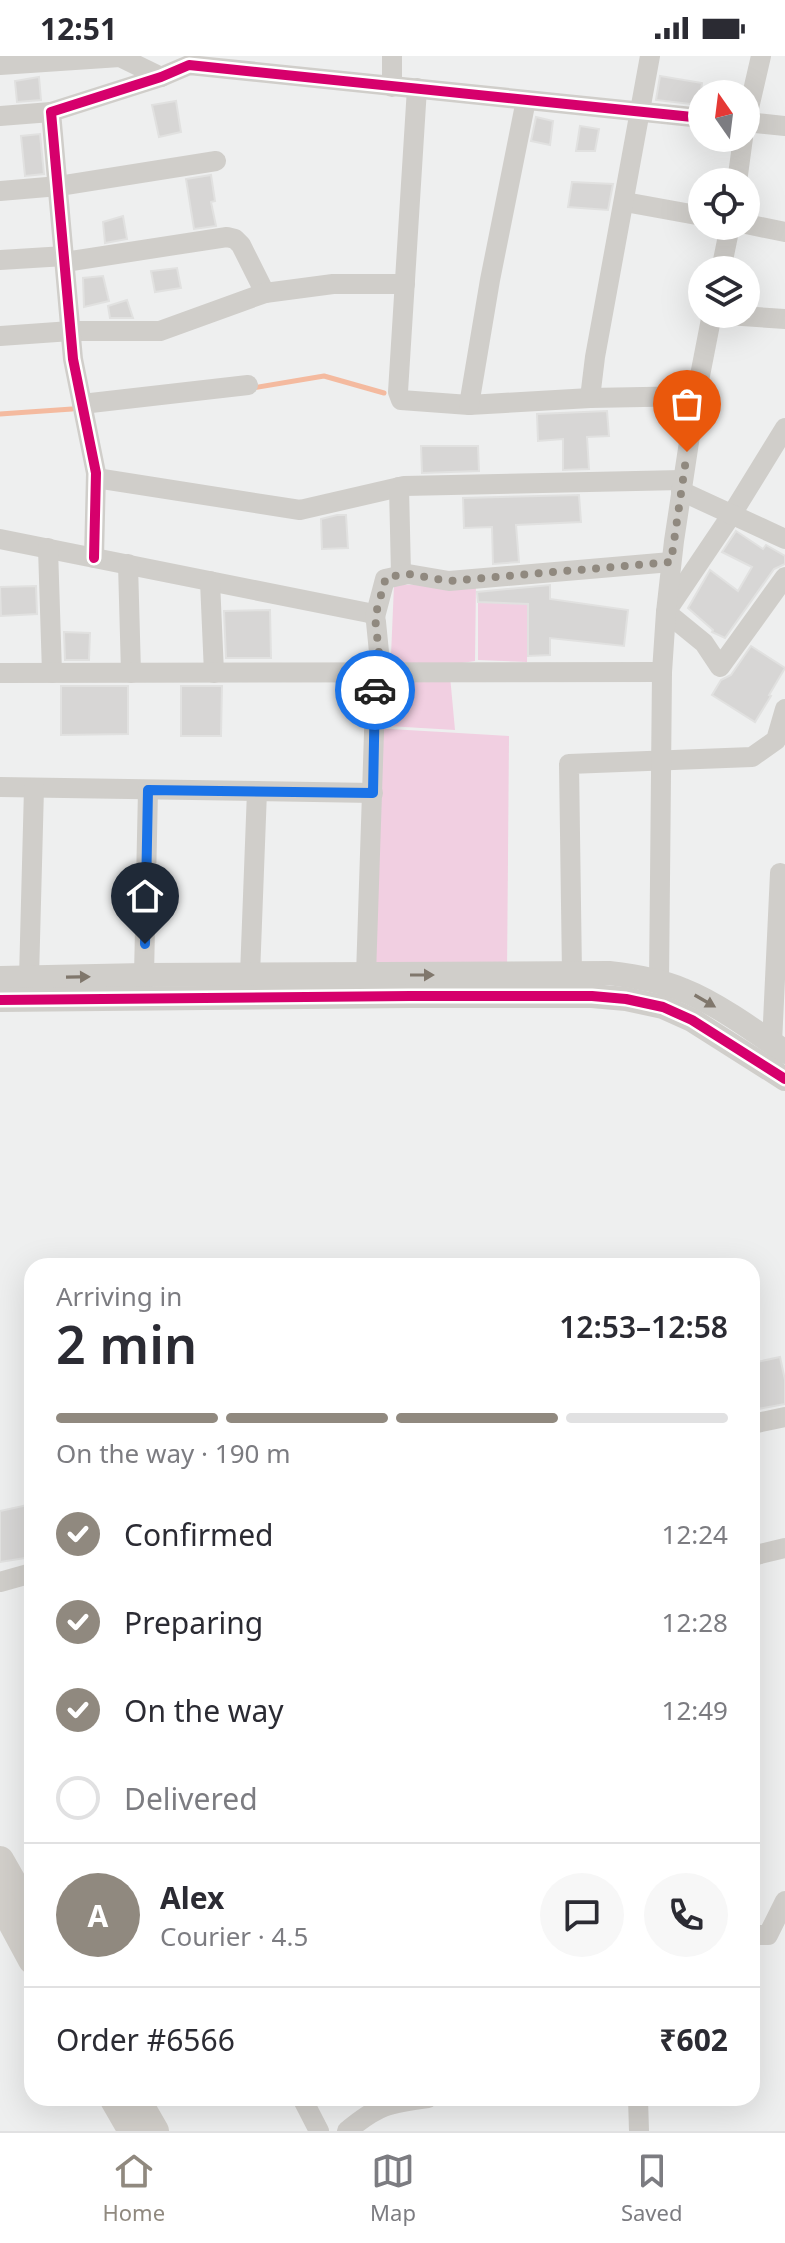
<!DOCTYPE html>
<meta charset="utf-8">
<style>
body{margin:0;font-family:"Noto Sans",sans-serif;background:#f7f7f7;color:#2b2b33;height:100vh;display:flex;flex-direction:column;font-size:30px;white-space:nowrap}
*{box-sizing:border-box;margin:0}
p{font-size:26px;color:#7c7c81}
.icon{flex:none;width:44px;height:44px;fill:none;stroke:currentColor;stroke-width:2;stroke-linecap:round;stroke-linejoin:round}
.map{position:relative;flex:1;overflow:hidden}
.side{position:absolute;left:24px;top:1202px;width:736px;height:848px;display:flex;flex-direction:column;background:#fff;border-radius:24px;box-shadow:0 8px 32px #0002}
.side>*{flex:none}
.needle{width:52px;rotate:346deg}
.tools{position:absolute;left:688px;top:24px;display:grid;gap:16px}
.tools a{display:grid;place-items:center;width:72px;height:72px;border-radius:50%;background:#fff;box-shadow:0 8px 32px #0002;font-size:40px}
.pin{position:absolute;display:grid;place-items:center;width:68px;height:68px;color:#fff;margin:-82px -34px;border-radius:50% 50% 50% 0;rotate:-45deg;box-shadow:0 0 8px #0007}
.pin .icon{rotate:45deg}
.courier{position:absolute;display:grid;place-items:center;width:80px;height:80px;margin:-40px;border:6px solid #1a73e8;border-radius:50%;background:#fff;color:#222;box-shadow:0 2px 10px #0007}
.overview em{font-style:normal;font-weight:600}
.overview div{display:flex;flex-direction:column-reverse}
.overview{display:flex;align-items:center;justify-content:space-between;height:136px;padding:0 32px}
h1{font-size:52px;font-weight:600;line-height:60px}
.bar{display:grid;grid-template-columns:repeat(4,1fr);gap:12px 8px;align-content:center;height:96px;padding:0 32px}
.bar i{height:10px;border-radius:6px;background:#e1e1e2}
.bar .current{background:#90897f}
.bar p{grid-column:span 4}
.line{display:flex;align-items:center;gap:20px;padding:0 32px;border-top:2px solid #e1e1e2}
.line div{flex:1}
.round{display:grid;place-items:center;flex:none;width:84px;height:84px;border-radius:42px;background:#f7f7f7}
ol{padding:0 32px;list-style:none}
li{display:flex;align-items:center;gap:24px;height:88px}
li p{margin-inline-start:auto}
li .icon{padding:8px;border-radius:50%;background:#90897f;color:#fff;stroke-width:4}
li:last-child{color:#7c7c81}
li i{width:44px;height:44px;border:4px solid #e1e1e2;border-radius:50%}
.status{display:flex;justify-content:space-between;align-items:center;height:56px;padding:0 40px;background:#fff;direction:ltr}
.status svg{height:22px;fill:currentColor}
.menu{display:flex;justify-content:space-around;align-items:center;height:112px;border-top:2px solid #e1e1e2;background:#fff;font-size:22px;color:#7c7c81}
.menu a{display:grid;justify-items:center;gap:4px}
.menu .current{color:#90897f}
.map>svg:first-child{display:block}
</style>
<div class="status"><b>12:51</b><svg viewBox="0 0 49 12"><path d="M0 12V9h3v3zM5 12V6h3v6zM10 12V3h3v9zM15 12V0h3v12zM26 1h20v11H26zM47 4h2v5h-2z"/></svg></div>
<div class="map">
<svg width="785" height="2075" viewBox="0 0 785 2075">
<rect width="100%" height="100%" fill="#eeefef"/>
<g fill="#f1cfe1">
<path d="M476,527l-1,78 -26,4 6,65 -67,-4 6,-141z"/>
<path d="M478,546l50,2 -1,58 -49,-2z"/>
<path d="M374,672l135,8 -2,238 -141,1z"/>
</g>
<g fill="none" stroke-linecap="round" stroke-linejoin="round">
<g stroke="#f4ba9f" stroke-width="5">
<path d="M252,332l72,-12 60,17"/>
<path d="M0,358l72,-5"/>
</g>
</g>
<g fill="#d7d6d5" stroke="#e1e1e0" stroke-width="2">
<path d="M660,20l42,7 -3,22 -43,-5z"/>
<path d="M39,21l2,23 -24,2 -2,-21z"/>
<path d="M176,45l5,31 -22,5 -7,-32z"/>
<path d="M536,61l17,4 -3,24 -19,-4z"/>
<path d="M580,70l19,3 -4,22h-19z"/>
<path d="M40,78l4,40 -19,2 -4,-40z"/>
<path d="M211,119l4,26 -4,1 5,24 -22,3 -8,-50z"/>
<path d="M572,126l41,2 -5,26 -40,-3z"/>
<path d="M123,160l4,23 -22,4 -2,-21z"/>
<path d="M177,212l4,20 -26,4 -4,-21z"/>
<path d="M103,220l6,25 -25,6 -1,-29z"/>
<path d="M127,244l6,18h-23l-2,-12z"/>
<path d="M607,355l2,25 -22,1 2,32 -26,1v-31l-25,2 -1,-27z"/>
<path d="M421,390h57l1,25 -57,2z"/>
<path d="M579,439l2,27 -65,3 3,37 -26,2 -1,-37 -28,1 -1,-30z"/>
<path d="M337,459h9l2,33 -26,1 -1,-30z"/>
<path d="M736,475l27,18 3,-4 19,11v8l-11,5 -49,69 -13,-6 1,-2 -25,-22 22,-38 28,21 14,-24 -30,-15z"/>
<path d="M550,529v14l78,11 -4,36 -74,-8v17l-22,1v-52l-50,-2 -1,-10z"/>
<path d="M36,530l1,28 -36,2 -1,-29z"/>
<path d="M270,554l1,48h-45l-2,-47z"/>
<path d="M64,576l26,1 -1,27h-24z"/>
<path d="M751,590l34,22 -16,27 2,1 -16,26 -43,-27 9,-15 10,-5z"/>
<path d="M61,630h67v48l-67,1z"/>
<path d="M181,630h41l-1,50h-40z"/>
<path d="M780,1301l5,23v24l-27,5 -6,-33v-13z"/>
<path d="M32,1448v53l-32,5v-51z"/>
</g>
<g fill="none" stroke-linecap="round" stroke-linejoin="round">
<g stroke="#d0ceca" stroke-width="20">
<path d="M0,9l120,-8 41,20"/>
<path d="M392,31v-31"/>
<path d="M417,32l-19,304 3,8 68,5 121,-7 106,-2 16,-82"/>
<path d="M0,60l51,-4"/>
<path d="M746,65l15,-65"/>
<path d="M746,66l39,4"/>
<path d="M737,126l6,-44"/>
<path d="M0,135l59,-5 157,-25"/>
<path d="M625,146l77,14"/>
<path d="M746,168l39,8"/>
<path d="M0,204l65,-4"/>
<path d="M65,206l162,-25 8,2 6,6 24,48"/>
<path d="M721,214l9,-44"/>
<path d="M712,258l73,5"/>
<path d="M0,280l71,-5h89l105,-38 68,-9h72"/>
<path d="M590,342l5,-41 55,-301"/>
<path d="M82,348l166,-19"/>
<path d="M469,349l21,-125 36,-180"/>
<path d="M785,372l-53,86 -66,98 38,31 16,24 65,-90"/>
<path d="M96,422l204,32 104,-24 278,-6"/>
<path d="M399,431l2,87"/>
<path d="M681,435l104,48"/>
<path d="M0,483l369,74 6,4 1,5 5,50"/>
<path d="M48,492l4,125"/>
<path d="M94,502l2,-85 -23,-114 -22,-247 110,-35 28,-12 513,53"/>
<path d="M128,508l3,109"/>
<path d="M210,525l4,92"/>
<path d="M375,561l10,-38 23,-5 41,7 222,-19"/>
<path d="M0,617l662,-1"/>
<path d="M0,731l373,6"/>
<path d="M572,918l-3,-210 183,-7 24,-17 9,-31"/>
<path d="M144,919l4,-185"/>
<path d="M250,919l7,-184"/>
<path d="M366,919l10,-303"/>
<path d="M29,922l5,-190"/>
<path d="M659,926l3,-310 4,-60 8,-71 22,-145"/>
<path d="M772,987l8,-170"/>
<path d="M752,1368l33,-7"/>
<path d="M752,1500l33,-8"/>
<path d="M0,1526l32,-9"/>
<path d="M752,1879h16l17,-34"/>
<path d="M302,2042l17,33"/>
<path d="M638,2042l1,33"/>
<path d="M347,2075c31,-26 42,-28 81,-33"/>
</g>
<g stroke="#d0ceca" stroke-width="24">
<path d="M0,922l144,-3 465,-2c25,3 51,7 74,17 33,13 72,41 102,62"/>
<path d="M0,944l410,-4h182l34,3 37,8 29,13 93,59"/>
</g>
<g stroke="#d2cfca" stroke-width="28">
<path d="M0,1804l32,56"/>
<path d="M0,1845l32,59"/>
<path d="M113,2042l19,33"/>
<path d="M136,2042l19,33"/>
</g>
<defs>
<g id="cycleway">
<path d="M94,502l2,-85 -23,-114 -22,-247 110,-35 28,-12 513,53"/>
<path d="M0,944l410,-4h182l34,3 37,8 29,13 93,59"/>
</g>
</defs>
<use href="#cycleway" stroke="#fff" stroke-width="15"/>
<use href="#cycleway" stroke="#d6006c" stroke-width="10"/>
</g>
<defs><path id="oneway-solid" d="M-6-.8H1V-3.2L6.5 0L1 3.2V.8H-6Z" transform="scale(2)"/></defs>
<g fill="#80776c">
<use href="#oneway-solid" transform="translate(422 919)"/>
<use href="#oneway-solid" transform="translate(78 921) rotate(-1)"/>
<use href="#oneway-solid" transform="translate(705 945) rotate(30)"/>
</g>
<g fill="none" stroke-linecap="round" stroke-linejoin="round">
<path stroke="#90897f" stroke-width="8" stroke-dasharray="0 14.4" d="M375,634l1,-18h5l-6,-55 11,-40 22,-3 41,7 222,-19 16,-110"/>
<path stroke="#1a73e8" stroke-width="10" d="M145,888l3,-154 225,3 2,-103"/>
</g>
</svg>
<div class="tools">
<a><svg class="needle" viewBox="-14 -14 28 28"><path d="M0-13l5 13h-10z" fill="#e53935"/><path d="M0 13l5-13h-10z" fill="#7c7c81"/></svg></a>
<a><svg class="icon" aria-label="locate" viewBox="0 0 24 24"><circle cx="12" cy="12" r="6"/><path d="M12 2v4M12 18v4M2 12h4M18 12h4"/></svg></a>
<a><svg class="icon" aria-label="layers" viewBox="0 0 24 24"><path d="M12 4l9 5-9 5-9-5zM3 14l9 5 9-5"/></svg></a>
</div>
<div class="pin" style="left:687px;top:396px;background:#ea580c"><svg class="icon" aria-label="bag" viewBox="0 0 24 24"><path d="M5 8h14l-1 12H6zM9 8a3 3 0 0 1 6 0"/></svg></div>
<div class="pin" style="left:145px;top:888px;background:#1f2937"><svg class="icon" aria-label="home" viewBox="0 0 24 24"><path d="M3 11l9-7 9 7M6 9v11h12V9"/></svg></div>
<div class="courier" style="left:375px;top:634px"><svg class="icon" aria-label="car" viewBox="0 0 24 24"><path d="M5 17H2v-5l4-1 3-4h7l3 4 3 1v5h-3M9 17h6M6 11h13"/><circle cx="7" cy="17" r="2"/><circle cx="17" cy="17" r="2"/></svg></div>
<section class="side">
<div class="overview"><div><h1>2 min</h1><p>Arriving in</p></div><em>12:53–12:58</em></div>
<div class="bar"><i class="current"></i><i class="current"></i><i class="current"></i><i></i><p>On the way · 190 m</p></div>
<ol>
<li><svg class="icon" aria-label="check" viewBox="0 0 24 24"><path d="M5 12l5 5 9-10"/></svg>Confirmed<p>12:24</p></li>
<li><svg class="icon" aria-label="check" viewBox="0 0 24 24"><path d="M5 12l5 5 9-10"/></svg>Preparing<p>12:28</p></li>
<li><svg class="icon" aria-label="check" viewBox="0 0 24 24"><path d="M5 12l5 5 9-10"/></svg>On the way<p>12:49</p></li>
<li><i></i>Delivered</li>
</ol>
<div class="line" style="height:144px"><b class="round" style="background:#90897f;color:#fff">A</b><div><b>Alex</b><p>Courier · 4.5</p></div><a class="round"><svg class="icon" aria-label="chat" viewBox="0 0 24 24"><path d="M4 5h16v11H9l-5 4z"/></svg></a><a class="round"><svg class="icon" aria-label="phone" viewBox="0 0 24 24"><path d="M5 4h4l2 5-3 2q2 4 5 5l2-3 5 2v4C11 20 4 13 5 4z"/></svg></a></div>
<div class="line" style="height:104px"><div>Order #6566</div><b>₹602</b></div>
</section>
</div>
<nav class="menu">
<a class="current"><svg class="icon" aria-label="home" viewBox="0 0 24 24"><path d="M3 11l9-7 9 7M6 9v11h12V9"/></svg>Home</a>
<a><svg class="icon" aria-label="map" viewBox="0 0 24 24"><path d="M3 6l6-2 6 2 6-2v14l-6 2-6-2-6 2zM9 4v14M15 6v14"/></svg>Map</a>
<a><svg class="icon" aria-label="saved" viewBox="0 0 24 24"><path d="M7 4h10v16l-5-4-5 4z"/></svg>Saved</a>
</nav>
